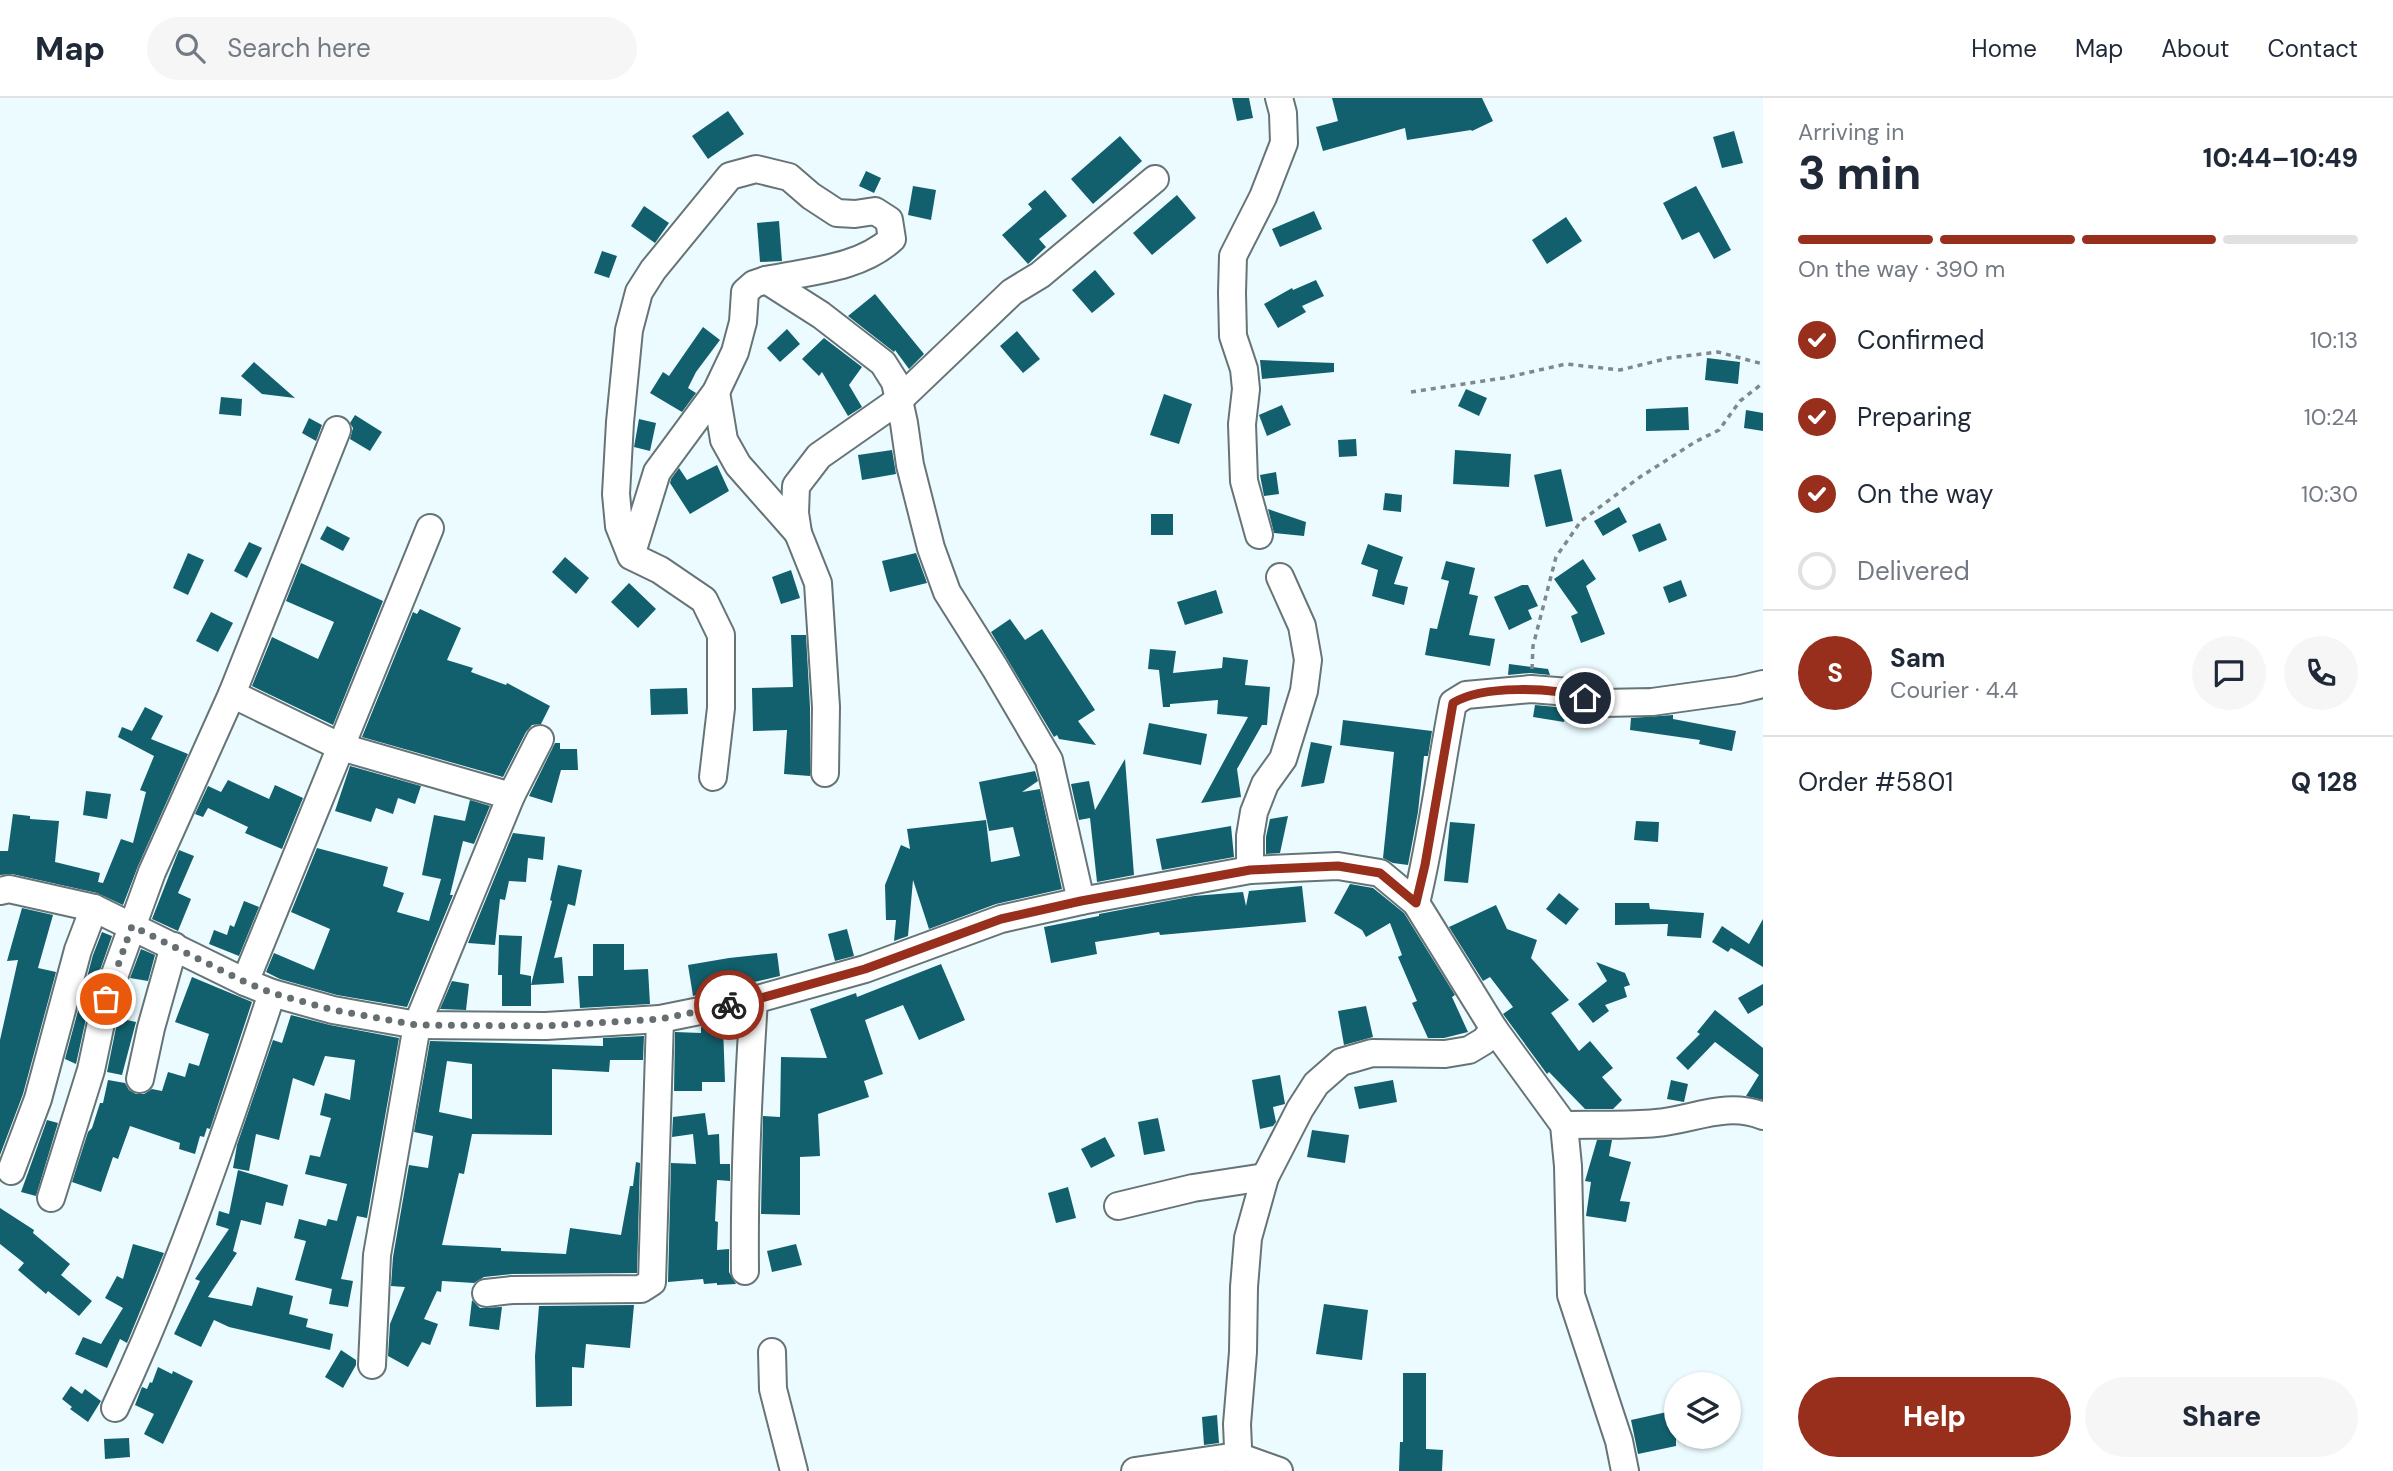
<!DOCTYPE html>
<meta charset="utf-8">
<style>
body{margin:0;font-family:"DM Sans",sans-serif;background:#f6f6f7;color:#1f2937;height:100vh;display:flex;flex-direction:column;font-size:26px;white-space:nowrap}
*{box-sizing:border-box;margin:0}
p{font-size:23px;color:#747a83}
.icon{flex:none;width:38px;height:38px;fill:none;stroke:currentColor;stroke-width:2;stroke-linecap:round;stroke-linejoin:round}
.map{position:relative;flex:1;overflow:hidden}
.panel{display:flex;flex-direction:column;background:#fff;width:630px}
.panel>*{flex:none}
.controls{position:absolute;left:1664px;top:1274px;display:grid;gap:14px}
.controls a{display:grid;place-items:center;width:77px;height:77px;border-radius:50%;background:#fff;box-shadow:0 2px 5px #0004;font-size:35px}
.pin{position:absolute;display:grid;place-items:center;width:60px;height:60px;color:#fff;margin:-30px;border:4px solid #fff;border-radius:50%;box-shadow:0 2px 7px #0007}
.courier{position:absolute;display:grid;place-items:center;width:70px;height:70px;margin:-35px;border:5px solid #982f1d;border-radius:50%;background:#fff;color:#222;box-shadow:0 2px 9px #0007}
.overview em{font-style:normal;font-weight:800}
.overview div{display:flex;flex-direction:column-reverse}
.overview{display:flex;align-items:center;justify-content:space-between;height:119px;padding:0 35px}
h1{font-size:46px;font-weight:800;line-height:52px}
.bar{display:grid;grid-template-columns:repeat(4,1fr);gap:10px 7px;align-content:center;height:84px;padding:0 35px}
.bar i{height:9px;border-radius:5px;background:#e0e1e3}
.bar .active{background:#982f1d}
.bar p{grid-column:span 4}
.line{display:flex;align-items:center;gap:18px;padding:0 35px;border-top:2px solid #e0e1e3}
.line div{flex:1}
.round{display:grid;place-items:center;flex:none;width:74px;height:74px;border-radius:37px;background:#f6f6f7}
ol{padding:0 35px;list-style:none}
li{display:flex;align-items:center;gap:21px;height:77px}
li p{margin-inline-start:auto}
li .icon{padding:7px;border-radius:50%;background:#982f1d;color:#fff;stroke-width:4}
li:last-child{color:#747a83}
li i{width:38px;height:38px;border:4px solid #e0e1e3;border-radius:50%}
.action{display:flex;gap:14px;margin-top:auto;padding:14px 35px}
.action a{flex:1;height:80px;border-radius:42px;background:#982f1d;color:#fff;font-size:28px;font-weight:800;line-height:80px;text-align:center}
.action a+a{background:#f6f6f7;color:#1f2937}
header{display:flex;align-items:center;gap:42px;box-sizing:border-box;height:98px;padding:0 35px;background:#fff;border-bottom:2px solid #e0e1e3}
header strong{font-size:33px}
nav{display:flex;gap:38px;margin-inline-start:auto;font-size:24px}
.search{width:490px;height:63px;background:#f6f6f7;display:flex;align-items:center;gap:18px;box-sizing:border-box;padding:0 24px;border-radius:38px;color:#747a83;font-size:26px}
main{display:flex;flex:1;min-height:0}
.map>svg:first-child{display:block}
</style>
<header>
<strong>Map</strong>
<div class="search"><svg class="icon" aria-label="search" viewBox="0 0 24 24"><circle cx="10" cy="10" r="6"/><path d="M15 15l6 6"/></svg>Search here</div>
<nav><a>Home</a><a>Map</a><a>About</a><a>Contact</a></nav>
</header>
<main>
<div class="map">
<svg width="1763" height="1373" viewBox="0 0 1763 1373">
<rect width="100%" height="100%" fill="#ecfbff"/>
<g fill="#12606d" fill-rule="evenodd">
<path d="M1232,0h17l4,20 -16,3z"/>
<path d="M1332,0h150l11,23 -21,10 -1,-1 -64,10 -2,-12 -82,23 -7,-24 22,-6z"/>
<path d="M728,13l16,23 -36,25 -16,-23z"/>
<path d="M1734,33l9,32 -21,5 -9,-31z"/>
<path d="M1120,38l22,25 -49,43 -22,-25z"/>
<path d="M866,73l15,7 -7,15 -15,-7z"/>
<path d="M913,88l23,4 -5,30 -23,-5z"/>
<path d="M1696,88l35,64 -17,9 -15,-27 -17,8 -19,-37z"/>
<path d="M1045,92l22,26 -28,23 7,8 -18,17 -26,-29 30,-26 -4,-5z"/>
<path d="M1177,97l19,23 -44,37 -19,-22z"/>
<path d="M644,108l25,17 -14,20 -24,-17z"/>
<path d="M1314,113l8,18 -42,18 -8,-18z"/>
<path d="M1566,119l16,24 -35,23 -15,-24z"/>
<path d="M779,123l3,40 -22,1 -3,-39z"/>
<path d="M602,153l15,5 -8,22 -15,-5z"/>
<path d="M1095,172l20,24 -23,19 -20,-23z"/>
<path d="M1316,182l8,16 -22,10 4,6 -28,16 -14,-24 28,-16 1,2z"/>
<path d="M875,196l49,60 -15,15 -14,-19 -1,2 -46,-36z"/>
<path d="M703,229l17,13 -24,32 -8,16 8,5 -14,19 -32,-19 13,-21 6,4z"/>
<path d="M787,231l13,15 -20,18 -13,-14z"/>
<path d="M1017,233l23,28 -17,14 -23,-27z"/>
<path d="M824,240l38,29 -13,18 13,22 -14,9 -26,-44 -3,4 -17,-17z"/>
<path d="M1707,260l33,4 -2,22 -33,-4z"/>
<path d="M1260,262l74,3v9l-72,7z"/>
<path d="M254,264l41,36 -33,-4 -21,-18z"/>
<path d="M1466,291l21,9 -8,18 -21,-10z"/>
<path d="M1164,296l28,10 -13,40 -29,-9z"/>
<path d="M221,299l21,2 -1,17 -22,-2z"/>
<path d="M1282,307l9,20 -24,11 -8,-21z"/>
<path d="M1688,309l1,23 -43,1v-22z"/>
<path d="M1746,312l17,3v18l-19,-3z"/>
<path d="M355,317l27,17 -12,19 -20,-12 3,-11 -3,-5z"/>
<path d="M309,320l13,7 -6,16 -14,-8z"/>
<path d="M639,321l17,4 -6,28 -16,-4z"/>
<path d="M1356,341l1,17 -18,1 -1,-17z"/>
<path d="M892,352l4,24 -34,6 -4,-25z"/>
<path d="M1455,352l56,4 -2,33 -56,-3z"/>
<path d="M717,367l12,26 -39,23 -20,-31 1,-4 8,-11 8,12z"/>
<path d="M1561,371l12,52 -27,6 -12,-52z"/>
<path d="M1276,374l3,22 -15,2 -4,-21z"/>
<path d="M1385,395l17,2 -1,17 -18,-2z"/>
<path d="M1619,409l8,15 -24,14 -9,-15z"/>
<path d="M1268,411l38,13 -2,14 -30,-3z"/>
<rect x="1151" y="416" width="22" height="21"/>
<path d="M1660,425l7,17 -28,12 -7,-17z"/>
<path d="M327,428l23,12 -7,13 -23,-12z"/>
<path d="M249,444l13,6 -15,30 -13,-7z"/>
<path d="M1368,446l35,13 -9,27 14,3 -4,18 -32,-9 6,-26 -17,-6z"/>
<path d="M188,455l16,7 -16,35 -15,-7z"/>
<path d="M916,455l11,30 -37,9 -8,-31z"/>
<path d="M565,459l24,21 -13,16 -24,-22z"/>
<path d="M1583,461l13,20 -10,7 19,48 -24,9 -10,-27 7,-3 -24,-34z"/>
<path d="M1446,463l29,7 -6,26 9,2 -9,39 26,4 -5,27 -65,-11 5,-27 7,1 12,-48 -8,-2z"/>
<path d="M301,465l82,38 -50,124 -81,-39 20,-49 46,22 16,-37 -48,-21z"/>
<path d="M791,472l9,28 -19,6 -9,-27z"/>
<path d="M1681,482l6,16 -18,7 -6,-16z"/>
<path d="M629,485l27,26 -18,19 -27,-26z"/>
<path d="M1522,487h6l10,21 -10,4 4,9 -23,11 -15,-33z"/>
<path d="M1216,492l7,23 -38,12 -8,-23z"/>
<path d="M420,511l41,19 -14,32 26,8 -2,4 35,13 1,-2 43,23 -9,18 -9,1 -6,7 -23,45 -141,-40 51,-125 4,2z"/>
<path d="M211,514l22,11 -15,29 -22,-11z"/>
<path d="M1010,521l15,21 17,-11 53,81 -17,11 18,24 -37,-6 -2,-4 -3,2 -63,-105z"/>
<path d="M791,537h15l4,72v69l-26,-2 3,-44 -34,1 -1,-43 41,-1z"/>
<path d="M1150,551l26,2 -3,22 49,-5 1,-11 25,3 -3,25 25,2 -3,38h-5l-25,44 4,28 -40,6 47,-86 -31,-3 1,-14 -48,4v3h-7l-4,-37 -11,-1z"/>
<path d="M1509,566l39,5 2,6 -20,-2 -22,2z"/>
<path d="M687,590l1,26 -37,1 -1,-26z"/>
<path d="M1535,607l32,3 -3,14 -31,-5z"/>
<path d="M145,609l18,9 -12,23 37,15 -50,112 -15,39 -26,-12 -85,-19 -12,1v-24h8l5,-37 17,2v3l29,2 -4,41 45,11 -2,9 5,1 18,-44 12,4 13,-51 -6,-2 14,-34 -36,-19 4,-10 10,4z"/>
<path d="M1673,617v4l63,12 -4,20 -33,-7 1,-4 -70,-10 1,-12z"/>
<path d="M1343,622l89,11 -4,25h-4l-6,56 -10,53 -15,-2 -10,-5 11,-106 -54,-7z"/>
<path d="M1149,625l58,11 -6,31 -58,-11z"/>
<path d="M1311,644l21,4 -8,37 -23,4z"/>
<path d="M555,645h5v6h17l1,21h-17l-9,33 -23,-7z"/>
<path d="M1125,661l9,116 -37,7 -7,-64 -11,2 -8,-36 18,-3 6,29z"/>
<path d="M350,668l71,20 -6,18 -17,-6 -5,16 -17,-6 -5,14 -36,-11z"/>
<path d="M1035,673l3,10 -16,11 18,-3 22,100 -66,15 -67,25 -16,-49 -5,56 -14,5 2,-21h-10l-1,-35 16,-40 9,4 -3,-20 79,-9 5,42 29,-6 -7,-29 -24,4 -10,-49z"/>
<path d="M228,682l41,19 6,-14 28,13 -21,51 -37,-16 3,-6 -40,-19 -5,9 -8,-3 13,-28 13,6z"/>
<path d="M86,693l25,3 -4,25 -24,-4z"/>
<path d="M470,702l20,6 -16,38 -11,-3 -13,54h3l-46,112 -70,-12 -57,-16 -14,-7 8,-19 40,17 16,-41 -39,-17 26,-64 71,19 -5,19 21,7 -7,19 32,9 12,-42 -19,-4 12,-60 31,6z"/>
<path d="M1288,718l-8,37 -14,1v-17l4,-18z"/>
<path d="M1636,723l23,1 -1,20 -24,-2z"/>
<path d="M1450,724l25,2 -7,59 -24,-2z"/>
<path d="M1231,728l3,31 -72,13 -6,-31z"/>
<path d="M513,735l32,4 -2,23 -15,-2 -2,24 -17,-1 -4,19 -5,-1 -5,46 -27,-2z"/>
<path d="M179,752l15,6 -16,37 13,6 -13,32 -26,-12z"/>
<path d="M558,767l24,5 -7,36 -7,-2 -14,54 8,-1 2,26 -33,2 21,-84 -2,-1z"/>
<path d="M1350,786l23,4 31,25 51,82 -3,2 16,35 -24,6h-16l-16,-35 5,-2 -19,-44 4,-2 -12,-32 -24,14 -4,-7 -28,-17z"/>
<path d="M1302,788l4,36 -146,13 -1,-3 -64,10 2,12 -46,9 -7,-36 55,-11v-2l95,-18 49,-4 3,14 3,-15z"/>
<path d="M1559,795l20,16 -13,16 -20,-16z"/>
<path d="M244,803l15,6 -20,49 -30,-12 5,-14 13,5 3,-10 4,2z"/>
<path d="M1615,805h34l1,6 54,4 -3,25 -34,-2 1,-12 -53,1z"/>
<path d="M1496,807l11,24 30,11 -6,18 38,42 -18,13 28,38 11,-10 23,27 -11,9 20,23 -9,9h-28l-36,-37 -2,2 -44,-60 10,-7 -23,-30 -7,4 -34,-54z"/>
<path d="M22,810l31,7 -15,53 18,4 -33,122 -23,61v-115l18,-80 -11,1z"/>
<path d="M1763,821v48l-32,-19 -3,4 -16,-10 10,-16 27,18z"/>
<path d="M847,831l7,27 -19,5 -7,-27z"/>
<path d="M102,834l10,4 -21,60 -15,68 -11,-5 28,-104z"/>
<path d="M499,837l23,1 -2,38 11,2v30h-29v-31h-4z"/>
<path d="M593,846h31v26l24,-1 2,35 -70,4 -2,-32h15z"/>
<path d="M141,851l14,6 -7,26 -18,-3z"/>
<path d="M777,855l3,23 -87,20 -5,-31 41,-7z"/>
<path d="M1596,864l29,11 5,12 -6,2 3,10 -22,8 4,6 -16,12 -15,-19 29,-23z"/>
<path d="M941,866l24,56 -46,20 -16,-35 -38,15 18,54 -19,7 5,16 -51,17 2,42 -20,1v58l-39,-1 2,-98 17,1 1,-60 46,1 -17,-49 46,-16 1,4z"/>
<path d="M192,879l60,25 -42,127 -3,-1 -3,9 -4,-1 -5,18 -16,-5 1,-6 -50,-17 -12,33 -5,-2 -12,35 -29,-10 16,-50 4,-4 8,-25h3l5,-23 17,3 4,7 7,4h8l8,-5 10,2 6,-19 17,5 4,-14 10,3 10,-32 -34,-12z"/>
<path d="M452,883l17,3 -3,26 -26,-1z"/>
<path d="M1763,886v21l-15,9 -10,-16z"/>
<path d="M1366,908l7,31 -29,8 -6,-34z"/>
<path d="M1715,912l48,38v52l-17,-4 13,-21 -44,-33 -27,28 -12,-12 24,-24 -3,-2z"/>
<path d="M291,917l39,10 69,13 -32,180 -10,-2 -16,63 12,2 -5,26 -19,-3 3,-15 -37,-9 11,-39 -12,-3 5,-19 27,7 2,-7 9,2 10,-37 -42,-10 5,-19 10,2 11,-39 -11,-3 5,-22 25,7 5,-40 -30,-4 -11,30 -21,-8 -14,62 -23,-6 -7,37 -16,-3 4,-23 36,-105 9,3z"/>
<path d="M118,920l18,4 -14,53 -15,-3z"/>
<path d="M723,928l2,56h-23v9h-28l1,-59 26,1v-6z"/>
<path d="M644,938l-1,24h-33l-1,12 -57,-3v66l-80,-1 -8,40 -5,-1 -17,72 59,3v3l65,3 4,-26 51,7 9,-49h3l3,-24 4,1 -3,110 -125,1 -28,3 -10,6 -32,-2 -1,11 -4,-1 -13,28 14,5 -8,21 -8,-3 -14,25 -20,-11 2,-32 15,-37 -14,-1 2,-29 16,-92 19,3 5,-32 -19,-4 16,-91 173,5v-8zM447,963l25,3v55l-33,-7z"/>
<path d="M1280,977l5,29 -12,3 3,15 -3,4 -13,3 -8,-49z"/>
<path d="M1393,982l4,22 -38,7 -5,-22z"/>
<path d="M1671,982l17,4 -4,18 -17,-3z"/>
<path d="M705,1015l3,22 11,-1 1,30h10v17l-13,-1 -2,41 3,1 -1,28 12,-1v23l7,12 -19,1v-2l-13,1 -1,-5 -35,3 3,-119 25,1 -3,-30 -21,3 1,-20z"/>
<path d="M1158,1020l7,33 -21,4 -6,-33z"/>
<path d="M47,1022l11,3 -22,73 -15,-4z"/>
<path d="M1312,1032l37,5 -4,28 -38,-6z"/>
<path d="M1105,1039l10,19 -24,12 -10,-19z"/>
<path d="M1597,1042h15l-3,16 22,6 -11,39 10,1 -4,20 -40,-6 5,-34 -6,-1z"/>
<path d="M238,1072l50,15 -5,21 -17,-4 -5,23 -20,-5 -8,31 4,2 -29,44 44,9 5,-19 36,9 -4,18 19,5 -2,8 27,7 -3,16 -101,-23 -15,-7 -13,27 -27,-13 26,-53 -5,-2 34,-50 -13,-4 3,-14 10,3z"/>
<path d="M1068,1089l8,31 -20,5 -8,-30z"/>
<path d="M0,1110l34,22 -1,3 37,31 -9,11 31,26 -13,15 -31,-25 -2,3 -28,-24 6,-7 -24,-19z"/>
<path d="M133,1146l31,9 -37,90 -7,-4 -13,29 -32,-14 8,-17 18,7 22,-36 -18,-10 12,-22 6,3z"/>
<path d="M796,1146l6,21 -30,7 -5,-21z"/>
<path d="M472,1202l8,8 22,-1 -3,23 -30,-4z"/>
<path d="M1324,1206l44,6 -6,50 -46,-6z"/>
<path d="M634,1207l-4,43 -44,-4 -2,24 -12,-1v39l-36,1 -1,-51 4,-50z"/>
<path d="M341,1252l15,10v5l-13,23 -18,-11z"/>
<path d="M158,1269l14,7 1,-3 20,10 -30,63 -19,-10 10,-20 -19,-9 7,-18 5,2 3,-7 2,1z"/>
<path d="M1403,1275h23v76l17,1 -1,21h-43l1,-29h3z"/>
<path d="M71,1288l11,8 3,-5 16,12 -13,21 -18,-13 2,-2 -10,-8z"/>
<path d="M1676,1312v36l-38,8 -7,-34z"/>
<path d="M1217,1317l2,28 -15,2 -2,-28z"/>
<path d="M129,1340l1,19 -25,2 -1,-20z"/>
</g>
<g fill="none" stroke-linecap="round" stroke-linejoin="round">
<defs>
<g id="minor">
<path d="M766,182l55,35 62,48 12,19 9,41 6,42 21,83 16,44 48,76 54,92 32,141"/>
<path d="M716,294l8,48 14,25 60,68"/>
<path d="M1259,437l-15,-54 -2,-57 4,-35 -2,-20 -11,-33 -1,-43 1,-37 30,-59 21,-54 -1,-30 -4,-15"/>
<path d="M631,458l26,-84 59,-80 19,-40 8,-30 2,-30 9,-8 12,-4c43,-9 93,-11 126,-41l-3,-19 -14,-9 -20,3 -18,-1 -26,-17 -22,-19 -33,-8 -26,7 -77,94 -14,22 -10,38 -9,92 -4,72 3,32 12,30 29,14 44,30 17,35v73l-8,69"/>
<path d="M232,596l109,53 170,49"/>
<path d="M825,675l1,-66 -8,-124 -20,-50 -3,-20 1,-27 23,-30 80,-56 113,-108 28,-17 115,-96"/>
<path d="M1250,772v-34l4,-24 11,-28 18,-25 21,-68 4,-31 -6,-34 -22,-49"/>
<path d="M0,793l9,-2 85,19 151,74 27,11 61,17 84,15 129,1 114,-7 94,-19 111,-31 136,-50 80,-18 169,-31 88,-4 42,7 36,30 78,126 70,96 4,41 3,129 48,146 6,30"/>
<path d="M1416,805c16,-66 24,-133 37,-200l13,-8 65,-6 38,3 33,11 50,-1 86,-12 25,-6"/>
<path d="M245,884l185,-454"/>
<path d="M140,981l11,-51 23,-82"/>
<path d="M1564,1027c30,-1 62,1 92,-2 36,-3 71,-22 107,-7"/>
<path d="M11,1073l27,-72 40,-149 16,-42"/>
<path d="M51,1100l40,-128 15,-71 46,-127 80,-178 105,-264"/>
<path d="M1118,1108l75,-18 72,-11"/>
<path d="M745,1173c-1,-90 3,-180 9,-271"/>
<path d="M486,1195l26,-3 129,-1 11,-7 8,-263"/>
<path d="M772,1254l1,37 21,82"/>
<path d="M372,1267l5,-110 40,-230 94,-229 29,-57"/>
<path d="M115,1310c63,-134 111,-275 157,-415"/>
<path d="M1135,1373l102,-15 42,15"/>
<path d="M1239,1373l-2,-47 6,-72 1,-65 4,-49 17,-61 35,-68 16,-25 25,-22 31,-9 73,1 24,-4 15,-9 10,-12"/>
</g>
</defs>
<use href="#minor" stroke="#667476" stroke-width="30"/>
<g stroke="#7f898b" stroke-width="3.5" stroke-dasharray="5 5" stroke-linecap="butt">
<path d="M1411,294l93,-14 62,-14 54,6 49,-12 49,-6 45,12"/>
<path d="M1532,571l1,-23 23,-89 25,-36 59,-44 55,-35 24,-12 21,-29 23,-18"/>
</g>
<use href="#minor" stroke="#fff" stroke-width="26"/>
</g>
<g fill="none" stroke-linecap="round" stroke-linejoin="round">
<path stroke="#656f71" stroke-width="7" stroke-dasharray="0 12.6" d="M106,901l26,-73 113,56 27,11 61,17 84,15 129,1 114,-7 69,-14"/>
<path stroke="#982f1d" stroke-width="9" d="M729,907l25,-5 111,-31 136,-50 80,-18 169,-31 88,-4 42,7 36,30 9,-38 28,-162c29,-18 99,-16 132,-5"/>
</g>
</svg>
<div class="controls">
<a><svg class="icon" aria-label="layers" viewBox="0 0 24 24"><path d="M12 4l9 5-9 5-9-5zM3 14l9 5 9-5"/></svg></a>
</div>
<div class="pin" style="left:106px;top:901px;background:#ea580c"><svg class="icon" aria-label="bag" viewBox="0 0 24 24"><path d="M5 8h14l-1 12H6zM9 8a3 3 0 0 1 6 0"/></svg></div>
<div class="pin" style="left:1585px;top:600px;background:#1f2937"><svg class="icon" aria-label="home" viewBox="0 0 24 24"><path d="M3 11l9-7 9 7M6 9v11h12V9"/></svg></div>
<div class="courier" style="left:729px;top:907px"><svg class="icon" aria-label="bike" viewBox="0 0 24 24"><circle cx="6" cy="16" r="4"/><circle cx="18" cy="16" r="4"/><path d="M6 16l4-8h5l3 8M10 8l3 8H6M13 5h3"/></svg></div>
</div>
<section class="panel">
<div class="overview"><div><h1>3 min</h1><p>Arriving in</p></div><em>10:44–10:49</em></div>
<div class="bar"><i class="active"></i><i class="active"></i><i class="active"></i><i></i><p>On the way · 390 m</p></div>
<ol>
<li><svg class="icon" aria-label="check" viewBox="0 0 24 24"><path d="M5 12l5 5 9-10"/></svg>Confirmed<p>10:13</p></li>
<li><svg class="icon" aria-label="check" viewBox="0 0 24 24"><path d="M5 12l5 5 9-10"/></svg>Preparing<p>10:24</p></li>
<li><svg class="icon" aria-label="check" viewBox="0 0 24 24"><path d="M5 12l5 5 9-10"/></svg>On the way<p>10:30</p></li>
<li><i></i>Delivered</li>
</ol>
<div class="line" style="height:126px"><b class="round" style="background:#982f1d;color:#fff">S</b><div><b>Sam</b><p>Courier · 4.4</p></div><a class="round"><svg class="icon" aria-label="chat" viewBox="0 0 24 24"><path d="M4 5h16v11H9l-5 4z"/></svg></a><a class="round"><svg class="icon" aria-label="phone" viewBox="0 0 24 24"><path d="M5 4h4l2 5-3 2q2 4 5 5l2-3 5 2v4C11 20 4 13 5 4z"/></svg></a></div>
<div class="line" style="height:91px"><div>Order #5801</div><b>Q 128</b></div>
<div class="action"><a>Help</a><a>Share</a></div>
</section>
</main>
